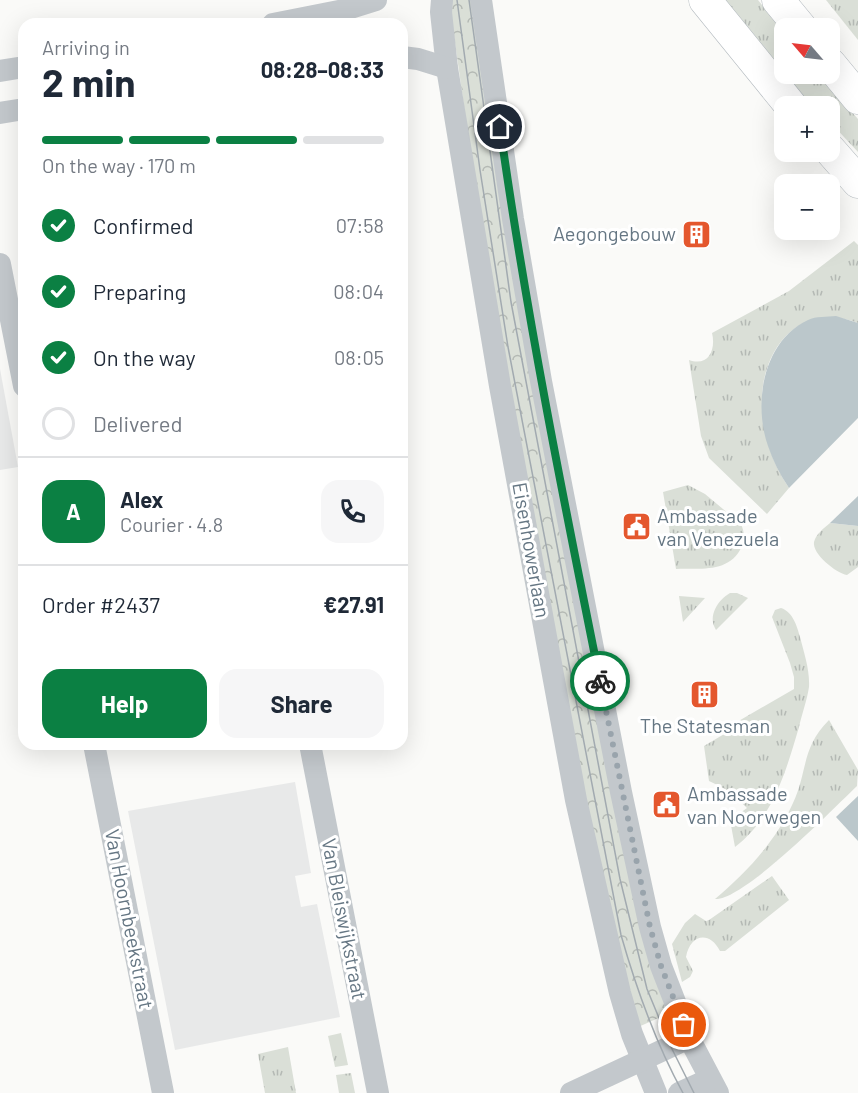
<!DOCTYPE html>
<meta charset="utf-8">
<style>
body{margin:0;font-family:Barlow,sans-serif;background:#f6f6f7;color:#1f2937;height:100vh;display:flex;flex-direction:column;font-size:22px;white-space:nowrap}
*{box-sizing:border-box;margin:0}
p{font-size:20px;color:#747a83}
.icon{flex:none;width:33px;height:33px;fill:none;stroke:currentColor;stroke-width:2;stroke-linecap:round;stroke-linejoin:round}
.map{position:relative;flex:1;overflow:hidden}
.details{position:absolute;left:18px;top:18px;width:390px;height:732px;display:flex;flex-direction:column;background:#fff;border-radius:18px;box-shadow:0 6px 24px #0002}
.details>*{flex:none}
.needle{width:39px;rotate:298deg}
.controls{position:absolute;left:774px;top:18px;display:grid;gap:12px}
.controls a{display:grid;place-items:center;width:66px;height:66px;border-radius:12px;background:#fff;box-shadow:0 6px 24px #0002;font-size:30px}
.pin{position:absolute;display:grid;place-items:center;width:51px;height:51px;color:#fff;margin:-26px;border:3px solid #fff;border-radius:50%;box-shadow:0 2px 6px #0007}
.courier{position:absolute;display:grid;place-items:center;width:60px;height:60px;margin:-30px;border:4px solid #0b8043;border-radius:50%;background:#fff;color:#222;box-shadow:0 2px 8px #0007}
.head em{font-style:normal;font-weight:700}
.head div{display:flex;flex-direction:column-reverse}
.head{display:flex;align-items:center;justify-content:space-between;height:102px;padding:0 24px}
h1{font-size:39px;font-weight:700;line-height:45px}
.bar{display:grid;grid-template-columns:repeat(4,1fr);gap:9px 6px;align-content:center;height:72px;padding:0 24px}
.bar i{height:8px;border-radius:4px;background:#e0e1e3}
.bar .on{background:#0b8043}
.bar p{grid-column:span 4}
.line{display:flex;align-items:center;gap:15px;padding:0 24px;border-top:2px solid #e0e1e3}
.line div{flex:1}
.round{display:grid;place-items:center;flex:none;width:63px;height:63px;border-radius:18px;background:#f6f6f7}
ol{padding:0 24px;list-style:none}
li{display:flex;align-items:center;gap:18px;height:66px}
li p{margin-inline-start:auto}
li .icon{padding:6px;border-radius:50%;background:#0b8043;color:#fff;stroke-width:4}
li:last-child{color:#747a83}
li i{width:33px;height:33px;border:3px solid #e0e1e3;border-radius:50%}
.action{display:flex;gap:12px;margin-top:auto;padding:12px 24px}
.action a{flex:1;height:69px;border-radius:18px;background:#0b8043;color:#fff;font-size:24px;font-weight:700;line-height:69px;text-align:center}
.action a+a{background:#f6f6f7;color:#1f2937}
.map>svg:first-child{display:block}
</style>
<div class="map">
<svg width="858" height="1093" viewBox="0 0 858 1093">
<defs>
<pattern id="grass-tufts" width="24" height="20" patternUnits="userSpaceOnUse" patternTransform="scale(1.5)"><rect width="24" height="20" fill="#dadfd7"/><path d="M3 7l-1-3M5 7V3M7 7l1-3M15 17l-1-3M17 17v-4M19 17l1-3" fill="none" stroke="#b4b9b4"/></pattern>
<pattern id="forest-crowns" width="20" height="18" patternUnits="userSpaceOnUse" patternTransform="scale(1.5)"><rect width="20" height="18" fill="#dadfd7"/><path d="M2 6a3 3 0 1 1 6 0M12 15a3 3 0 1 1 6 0" fill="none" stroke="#b4b9b4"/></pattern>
</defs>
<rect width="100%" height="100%" fill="#fafaf8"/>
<g fill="#e8e9e9">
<path d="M0,369l18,98 -18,3z"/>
<path d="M295,782l16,91 -16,3 6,31 16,-3 23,113 -165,33 -47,-239z"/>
</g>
<g fill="url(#grass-tufts)">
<path d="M719,0h39l26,32v42h34l40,45v33l-28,-30v-16h-16l-34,-32z"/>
<path d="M826,0h32v40z"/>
<path d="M854,241l4,4v78c-58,-23 -98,26 -96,82 1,30 10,58 27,83l-22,26 -58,-56 -8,-22 -12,-76c20,7 27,-11 23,-27l77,-42z"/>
<path d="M688,485l17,9 36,30c4,9 4,17 -1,26 -13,23 -41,18 -64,19l-13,-77z"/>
<path d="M830,523l28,3v41l-11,8c-11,-2 -35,-21 -33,-33 2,-8 10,-14 16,-19z"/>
<path d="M730,593h7l11,5 -32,32c-9,-14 2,-30 14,-37z"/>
<path d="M679,596l26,2 -22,24z"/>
<path d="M781,608c12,4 16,18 19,29 4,16 10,33 9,50 -2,13 -7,27 -10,40 -13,44 -26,91 -64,120l-5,-27 17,-12c-12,-12 -22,-20 -38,-27l-5,-35 27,-16 -1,-4 64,-37v-12l-4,-14 -18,-46 3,-7z"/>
<path d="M829,720l29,50 -1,16c-23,22 -114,115 -142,113 31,-26 61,-58 78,-96 15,-32 8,-55 36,-83z"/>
<path d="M772,876l17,24 -64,51h-5c-11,-21 -30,-16 -34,6l7,14 -3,6 -8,5 -10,-38 13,-21 10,-9 11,7 3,-1z"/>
<path d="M341,1033l7,32 -13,2 -7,-31z"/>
<path d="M288,1047l8,46h-31l-7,-39z"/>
<path d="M351,1073l4,20h-16l-3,-18z"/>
</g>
<path fill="url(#forest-crowns)" d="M449,0h28l195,1012 -36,16 -25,-82 -109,-570z"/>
<g fill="#bbc7cb">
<path d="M836,316l22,7v95l-69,70c-9,-13 -16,-27 -21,-42 -15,-43 -5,-105 40,-126 8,-4 19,-3 28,-4z"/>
<path d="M858,496v30l-28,-3z"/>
<path d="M858,796v45l-22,-24z"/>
</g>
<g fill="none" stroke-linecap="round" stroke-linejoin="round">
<defs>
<g id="secondary">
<path d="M705,0l86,106"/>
<path d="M778,0l23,28"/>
<path d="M830,64l28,34"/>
<path d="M830,150l28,32"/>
</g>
</defs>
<use href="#secondary" stroke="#b3babf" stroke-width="33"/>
<g stroke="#c3c8cc" stroke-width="22">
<path d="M442,0l-1,12 6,56 53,318 76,414 44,193 12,41 24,59"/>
<path d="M481,0l32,219 28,162 80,411 29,135 11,39 28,72 29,55"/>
<path d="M273,24l71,-14 32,-10"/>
<path d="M402,57l16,2 29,9"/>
<path d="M0,71l24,-4"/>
<path d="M0,113l24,-4"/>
<path d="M0,264l24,122"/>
<path d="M94,744l69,349"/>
<path d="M310,744l68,349"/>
<path d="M571,1093l118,-55"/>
<path d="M679,1093l31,-14"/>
</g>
<use href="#secondary" stroke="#fff" stroke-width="32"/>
<g stroke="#a2aab0" stroke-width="1.5">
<path d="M457,0l23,170 28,177 113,588c16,56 34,107 62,158"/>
<path d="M469,0l42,302 109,577 27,110 24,58 23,46"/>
</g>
</g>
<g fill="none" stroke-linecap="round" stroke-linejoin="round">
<path stroke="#99a4ac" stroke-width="6" stroke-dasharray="0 10.8" d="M600,681l50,246 11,39 23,59"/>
<path stroke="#0b8043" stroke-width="8" d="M500,127c26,186 63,370 100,554"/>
</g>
<defs>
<symbol id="building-square" viewBox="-11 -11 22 22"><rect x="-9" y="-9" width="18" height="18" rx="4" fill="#e4572e" stroke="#fff"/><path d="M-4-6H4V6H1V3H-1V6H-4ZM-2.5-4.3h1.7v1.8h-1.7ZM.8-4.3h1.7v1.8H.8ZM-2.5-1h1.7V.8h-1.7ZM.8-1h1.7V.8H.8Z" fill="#fff"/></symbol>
<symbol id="civic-square" viewBox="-11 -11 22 22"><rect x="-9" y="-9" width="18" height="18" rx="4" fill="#e4572e" stroke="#fff"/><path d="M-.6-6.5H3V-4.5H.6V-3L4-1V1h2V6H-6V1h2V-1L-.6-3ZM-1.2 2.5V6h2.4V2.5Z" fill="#fff"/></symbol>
</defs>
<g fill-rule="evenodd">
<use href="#building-square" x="680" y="218" width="33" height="33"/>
<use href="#civic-square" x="620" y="510" width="33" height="33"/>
<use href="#building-square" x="688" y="678" width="33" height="33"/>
<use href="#civic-square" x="650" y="788" width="33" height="33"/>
</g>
<g text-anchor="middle" stroke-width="6" stroke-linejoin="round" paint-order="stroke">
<g font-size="20" fill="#657683" stroke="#fff" text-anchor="start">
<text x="676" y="241" text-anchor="end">Aegongebouw</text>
<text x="657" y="523">Ambassade<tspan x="657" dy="23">van Venezuela</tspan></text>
<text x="705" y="733" text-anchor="middle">The Statesman</text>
<text x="687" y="801">Ambassade<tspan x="687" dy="23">van Noorwegen</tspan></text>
</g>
<g font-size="20" fill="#657683" stroke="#fff">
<text transform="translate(531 550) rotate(80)" y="7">Eisenhowerlaan</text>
<text transform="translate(129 919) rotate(79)" y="7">Van Hoornbeekstraat</text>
<text transform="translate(344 919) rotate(79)" y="7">Van Bleiswijkstraat</text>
</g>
</g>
</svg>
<div class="controls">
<a><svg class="needle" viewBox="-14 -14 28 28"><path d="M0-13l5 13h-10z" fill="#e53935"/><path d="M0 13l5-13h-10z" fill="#747a83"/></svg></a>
<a>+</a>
<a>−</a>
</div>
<div class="pin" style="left:684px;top:1025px;background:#ea580c"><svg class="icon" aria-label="bag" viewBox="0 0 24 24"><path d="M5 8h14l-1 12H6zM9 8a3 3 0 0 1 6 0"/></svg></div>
<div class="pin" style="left:500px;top:127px;background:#1f2937"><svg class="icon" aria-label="home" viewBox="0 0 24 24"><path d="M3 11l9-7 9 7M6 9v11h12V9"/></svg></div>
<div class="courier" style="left:600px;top:681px"><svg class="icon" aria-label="bike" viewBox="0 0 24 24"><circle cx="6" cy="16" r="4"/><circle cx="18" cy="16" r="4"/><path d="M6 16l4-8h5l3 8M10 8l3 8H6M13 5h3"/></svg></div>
<section class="details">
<div class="head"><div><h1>2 min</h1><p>Arriving in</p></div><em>08:28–08:33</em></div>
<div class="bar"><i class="on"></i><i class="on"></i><i class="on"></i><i></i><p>On the way · 170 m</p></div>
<ol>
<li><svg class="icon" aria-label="check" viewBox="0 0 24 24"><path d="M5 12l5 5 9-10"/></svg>Confirmed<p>07:58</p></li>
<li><svg class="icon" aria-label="check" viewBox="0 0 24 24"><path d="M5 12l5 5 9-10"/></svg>Preparing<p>08:04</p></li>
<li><svg class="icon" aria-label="check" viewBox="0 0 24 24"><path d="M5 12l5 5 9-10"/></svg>On the way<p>08:05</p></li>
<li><i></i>Delivered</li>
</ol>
<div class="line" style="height:108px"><b class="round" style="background:#0b8043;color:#fff">A</b><div><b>Alex</b><p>Courier · 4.8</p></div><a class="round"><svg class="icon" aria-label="phone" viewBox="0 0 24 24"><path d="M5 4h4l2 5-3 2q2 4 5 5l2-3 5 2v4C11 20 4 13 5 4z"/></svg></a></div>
<div class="line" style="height:78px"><div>Order #2437</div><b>€27.91</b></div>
<div class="action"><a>Help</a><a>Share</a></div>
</section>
</div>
